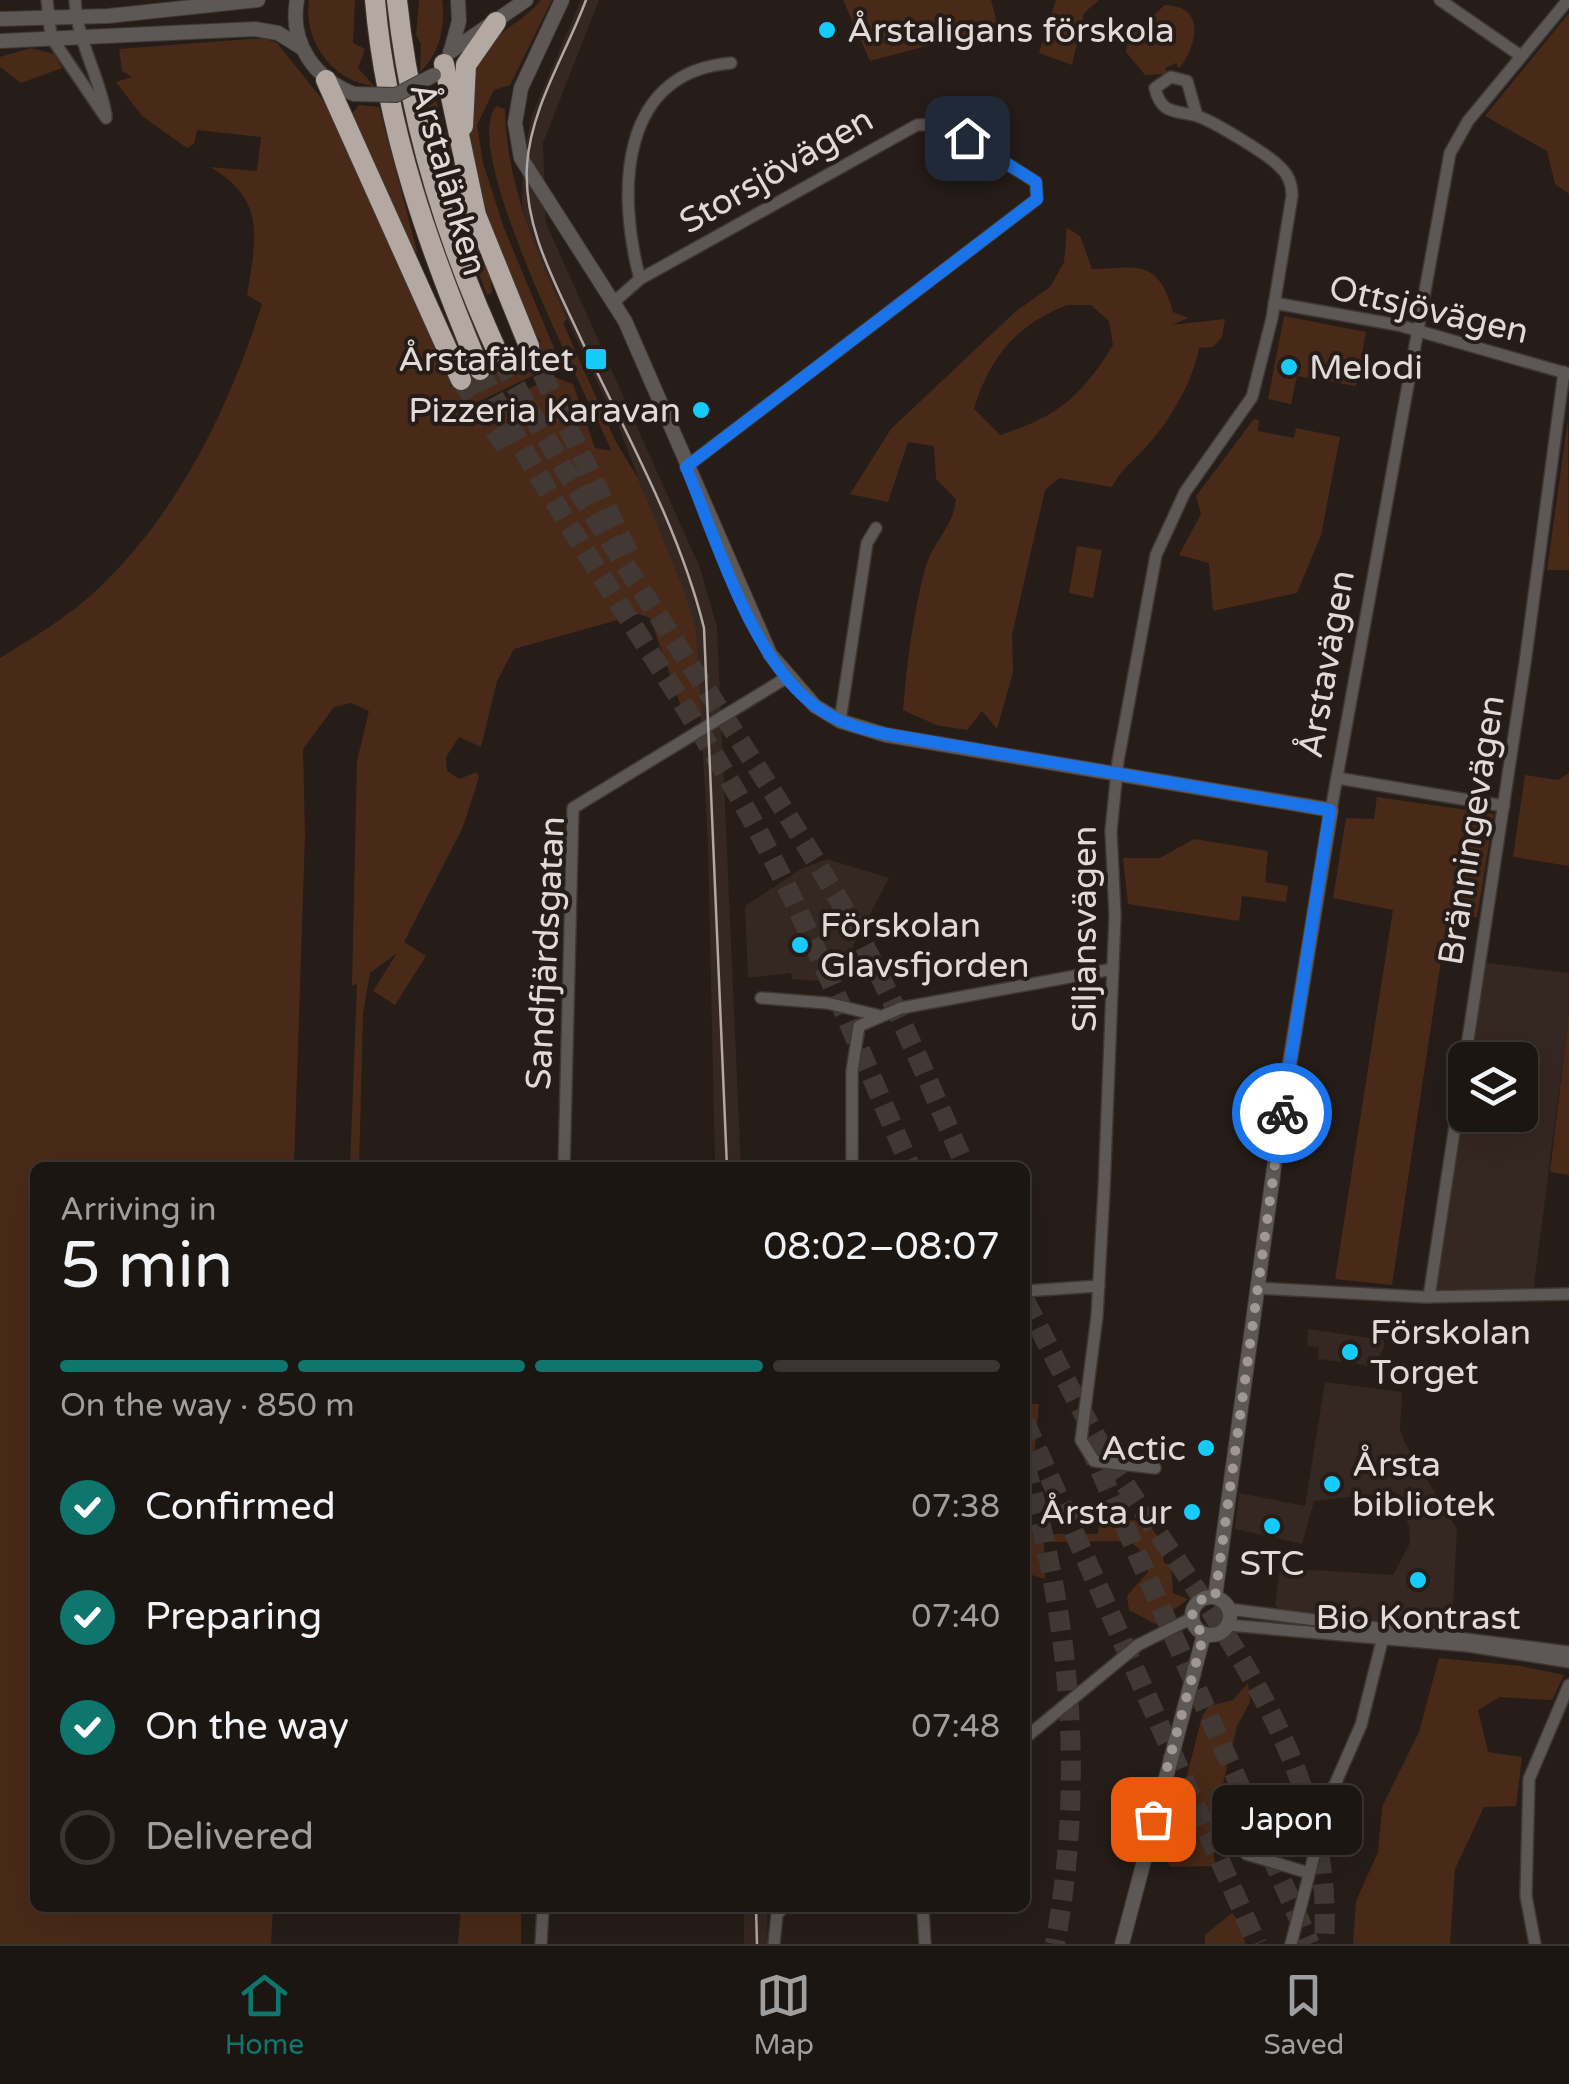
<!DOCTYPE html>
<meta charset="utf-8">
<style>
body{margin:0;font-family:"Varela Round",sans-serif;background:#251f1b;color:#f1f3f6;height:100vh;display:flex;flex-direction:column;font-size:38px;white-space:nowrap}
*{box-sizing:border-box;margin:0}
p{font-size:32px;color:#a09f9f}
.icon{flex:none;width:55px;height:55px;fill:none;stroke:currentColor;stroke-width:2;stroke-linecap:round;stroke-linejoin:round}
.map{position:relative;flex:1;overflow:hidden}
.drawer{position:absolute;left:30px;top:1162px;width:1000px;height:750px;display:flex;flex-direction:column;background:#1c1612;border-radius:15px;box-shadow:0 10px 40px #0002,0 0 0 2px #3a3532}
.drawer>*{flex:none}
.fabs{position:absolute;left:1448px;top:1042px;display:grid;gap:20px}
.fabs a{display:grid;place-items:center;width:90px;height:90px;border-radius:15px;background:#1c1612;box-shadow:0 10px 40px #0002,0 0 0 2px #3a3532;font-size:50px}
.pin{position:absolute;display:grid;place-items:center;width:85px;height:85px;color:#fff;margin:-42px;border-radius:20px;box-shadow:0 5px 15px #0006}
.courier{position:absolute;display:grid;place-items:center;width:100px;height:100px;margin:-50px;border:8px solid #1a73e8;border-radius:50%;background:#fff;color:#222;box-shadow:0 2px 12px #0007}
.bubble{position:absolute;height:70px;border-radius:15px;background:#1c1612;box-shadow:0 10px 40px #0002,0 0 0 2px #3a3532;font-size:32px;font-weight:600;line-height:70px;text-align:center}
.headline em{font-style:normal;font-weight:600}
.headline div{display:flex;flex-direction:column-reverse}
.headline{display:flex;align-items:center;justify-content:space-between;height:170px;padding:0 30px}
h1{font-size:65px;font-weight:600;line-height:75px}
.bar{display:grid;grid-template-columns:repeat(4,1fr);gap:15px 10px;align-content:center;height:120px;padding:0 30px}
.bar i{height:12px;border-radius:8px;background:#3a3532}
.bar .active{background:#0f766e}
.bar p{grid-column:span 4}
ol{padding:0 30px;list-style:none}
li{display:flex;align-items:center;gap:30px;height:110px}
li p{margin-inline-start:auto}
li .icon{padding:10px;border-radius:50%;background:#0f766e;color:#fff;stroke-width:4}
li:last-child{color:#a09f9f}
li i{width:55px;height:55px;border:5px solid #3a3532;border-radius:50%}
.dock{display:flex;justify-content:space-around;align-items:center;height:140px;border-top:2px solid #3a3532;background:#1c1612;font-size:28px;color:#a09f9f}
.dock a{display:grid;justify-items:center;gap:5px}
.dock .active{color:#0f766e}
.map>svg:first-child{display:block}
</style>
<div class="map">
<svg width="1569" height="1944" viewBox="0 0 1569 1944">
<rect width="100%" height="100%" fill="#261d18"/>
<g fill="#352721">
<path d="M581,0h18l-56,143 3,80 154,345 17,59 24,540h-26l-7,-322 -12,-215 -74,-195 -85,-180 -15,-49 1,-47 9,-44z"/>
<path d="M827,859l62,19 -55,104 -42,-3 -1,-6 -43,5 -3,-72 56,-37z"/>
<path d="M1480,962l89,11v39l-36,281 -103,3 35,-233v52h55v-55h-55z"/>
<path d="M1308,1329l76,11v7l-10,20 -24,-4 1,-5 -7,-1 -1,5 -25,-3 1,-12 -12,-1z"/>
<path d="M1325,1382l77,10 -2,37 5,14 52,86 -5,99 -172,-18 -5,-5 5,-37 113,7 17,-32 -1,-16 -6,-18h-6l-1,-17 -82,9 -12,43 -67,-15 4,-36 66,13z"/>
<path d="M744,1908h23l1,36h-24z"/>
</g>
<g fill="#492a19" fill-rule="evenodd">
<path d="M309,0h46l-2,43 12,6 -7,19 16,18c-40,-4 -71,-44 -65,-86z"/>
<path d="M419,0h23c4,26 -3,55 -22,72l1,-28 -5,-9z"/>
<path d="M541,0h11l-42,85 -16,5 -17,35 6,38 21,65 52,125 -13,18 -87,41 9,6 89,-41 19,7 22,64 17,3c-24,-53 -156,-306 -115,-345l8,3c1,73 31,144 62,210l-4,4 53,119 22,36 46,113 12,39 6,86 -12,3 -8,-10 -32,-91 -11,-4 -125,35 -17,32 -16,66 -22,-10 -13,20 1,14 12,8 18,-7 2,5 -16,50 -59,115 22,14 -31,49 -22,-14 24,-38 -27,20 -7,41 -4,153 -9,1 7,-185 -5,3 5,-225 12,-50 -18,-8 -17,4 -31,42 2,85 -11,333 -259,1v740h238l-2,36h-271v-1286c34,-21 71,-43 100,-71 80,-77 129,-179 162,-283l-15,-9c9,-56 20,-95 -37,-128l47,4 4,-34 -64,-7 -3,14 -7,4 -45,-32 -26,-34 16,-5 -10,-6 -3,-22 145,-11 13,5 57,71 118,269 -3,4 93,-46c-33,-21 -86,-221 -74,-266 9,-36 52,-48 73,-75z"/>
<path d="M843,0h148l7,27 -128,34z"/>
<path d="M1056,0h43l-15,13 -12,52 -33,-12z"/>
<path d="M1165,5c42,1 32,41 14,64l-3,-6 -11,5 2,6 -22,1 -19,-23 2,-14z"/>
<path d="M1569,13v181l-14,-10 -8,-33 -62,-35z"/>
<path d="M31,48l23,6 8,14 -41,15 -21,-16v-10z"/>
<path d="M435,97l54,172 3,24 -5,2 -26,-68 -35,-128z"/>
<path d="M359,105l20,2 38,144 -5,3 -60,-140z"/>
<path d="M1067,228l13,8 12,33c44,-1 66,-12 81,43l15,6 -16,7 53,-6 -3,18 -9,10 -14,1c-6,34 -31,77 -57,103 -12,13 -21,19 -30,36l-53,-9 -14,12 -33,145 1,37 -16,57 -15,-18 -15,19 -31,-5 -33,-15c4,-47 10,-96 22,-141 8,-28 28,-41 31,-70l-20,-20 -2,-33 -26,-4 -20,60 -38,-8 41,-65 124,-117 35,-25 14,-25zM1067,305h24l18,16 4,24c-31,51 -56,72 -113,90l-26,-26c15,-51 42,-84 93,-104z"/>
<path d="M1284,316l82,16 -10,54 -59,-10 -6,28 -23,-5z"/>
<path d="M1254,419l5,1 -1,11 36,7 2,-10 44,9 -19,98 -24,58 -84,18 -4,-48 -30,-8 22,-41 -5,-18z"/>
<path d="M1568,419l1,151h-22z"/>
<path d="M1077,546l25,4 -9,48 -24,-5z"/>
<path d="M1569,773v93l-56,-9 12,-82 33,5z"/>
<path d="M1377,797l117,17 -17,103 -29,-3 -56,371 -57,-6 58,-369 -60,-12 13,-80 28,1z"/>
<path d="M1194,839l74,12 -3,31 23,4 -2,16 -44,-6 -3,25 -111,-17 -5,-46h37z"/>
<path d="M1569,1012v163l-19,-3z"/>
<path d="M1025,1403l14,1 -12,130h71l1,-13 47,-1 14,20 4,23 7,2 2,28 15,6 -33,25 -26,-14 -2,-14 21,-24v-15l-18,-16 -86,1 1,37 -20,-6z"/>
<path d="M1439,1658l82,8 43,9 -12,25 -52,-3 -22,13 10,42 34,5 -6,49 -32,1 -29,62 -5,75h-97l3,-43 22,-49 4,-45 37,-75z"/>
<path d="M1248,1683l2,19 -13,24 -27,111 6,29 -45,1 -6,-7 37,-143 7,-11 24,-6z"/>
<path d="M461,1908h60v36h-63z"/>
<path d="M1232,1913l9,12 4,19h-40v-9z"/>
</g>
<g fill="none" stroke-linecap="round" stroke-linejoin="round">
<g stroke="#423935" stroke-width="20" stroke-dasharray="20 10" stroke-linecap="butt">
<path d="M529,346l102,212"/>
<path d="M501,360c103,186 230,357 338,540 50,85 87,177 127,268"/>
<path d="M480,370c76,149 176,282 259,427 68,117 117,247 172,371"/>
<path d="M461,380l49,73"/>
<path d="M1025,1301c31,58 59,119 94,174 94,145 217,285 205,469"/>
<path d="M1025,1422l232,522"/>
<path d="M1088,1443l222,501"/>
<path d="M1025,1465c46,158 60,316 30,479"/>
</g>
<defs>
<g id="minor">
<path d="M47,0l4,37 55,81"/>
<path d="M75,0c2,42 24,74 31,115"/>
<path d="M1440,0l81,56"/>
<path d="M640,279c-23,-85 -22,-207 91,-216"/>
<path d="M614,302l26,-23 277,-154 26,-1 93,58 1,17 -351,268"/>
<path d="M1274,303l124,22 171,49"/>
<path d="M840,721l27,-178 9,-15"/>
<path d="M1337,778l167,28"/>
<path d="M1331,810l119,-657 18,-32 100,-121"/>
<path d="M761,998l66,5 50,12"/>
<path d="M564,1168l9,-360 213,-130"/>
<path d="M852,1168v-97l7,-45 42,-18 212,-39"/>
<path d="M1257,1288l167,9 145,-3"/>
<path d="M1025,1291l74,-5"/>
<path d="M1429,1297l96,-634 39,-291"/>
<path d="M1155,1468l-61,-7 -13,-21 16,-124 7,-126 11,-275 -4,-84 7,-70 38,-206 29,-63 67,-95 20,-79 20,-122c0,-11 -3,-21 -12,-29 -11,-12 -67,-46 -83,-51 -21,-6 -36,-1 -42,-28l16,-11 16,4 10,35"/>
<path d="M1229,1609l340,43"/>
<path d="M1228,1625l240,21 101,16"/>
<path d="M1025,1738l113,-93 54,-27"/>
<path d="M1246,1854l63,19"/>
<path d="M923,1908l2,36"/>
<path d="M541,1944l2,-36"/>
<path d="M774,1944l3,-30 6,-6"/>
<path d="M1291,1944l38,-146 32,-73 23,-92"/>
<path d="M1535,1944l-9,-48 3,-117 40,-94"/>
</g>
<g id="tertiary">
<path d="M297,0c-8,43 18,79 57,94"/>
<path d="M562,0l-41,88 -6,35 6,35 104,163 145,333 45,52 25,15 46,14 445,75 -50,307 -66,480"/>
<path d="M0,19l108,-3 150,-16"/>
<path d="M0,41l255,-12 23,4 24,15"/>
<path d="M451,50l8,-29 -1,-21"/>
<path d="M450,52l76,-52"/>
<circle cx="1211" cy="1616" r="19"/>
<path d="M1122,1944l82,-310"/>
</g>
<g id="motorway">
<path d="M375,0c11,130 55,251 105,370"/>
<path d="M397,0c13,125 51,246 104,360"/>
<path d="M444,64l32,151 53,131"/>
<path d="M326,80l135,300"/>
<path d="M463,126l3,-61 30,-43"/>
</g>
</defs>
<use href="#minor" stroke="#403733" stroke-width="14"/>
<use href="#tertiary" stroke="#403733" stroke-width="16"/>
<use href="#motorway" stroke="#403733" stroke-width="22"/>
<use href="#minor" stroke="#5d5856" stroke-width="11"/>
<use href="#tertiary" stroke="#5d5856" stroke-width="14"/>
<use href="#motorway" stroke="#b4a8a2" stroke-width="20"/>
<g stroke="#b0a8a5" stroke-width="2.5">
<path d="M586,0c-20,54 -55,107 -59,165 -4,63 29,119 54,174 44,93 98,188 123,289l23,540"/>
<path d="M756,1908l1,36"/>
</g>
<defs>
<path id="tertiary-bridge" d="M354,94l42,1 38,-20"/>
</defs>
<use href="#tertiary-bridge" stroke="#403733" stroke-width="16" stroke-linecap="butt"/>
<use href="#tertiary-bridge" stroke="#5d5856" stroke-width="14"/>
</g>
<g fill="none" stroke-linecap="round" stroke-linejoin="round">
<path stroke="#a09894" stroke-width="10" stroke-dasharray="0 18" d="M1153,1819l51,-185 -10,-9 -2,-13 11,-14 12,-1 67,-484"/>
<path stroke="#1a73e8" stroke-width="12" d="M967,138l69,44 1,17 -351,268c30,72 65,191 128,238 22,17 46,24 72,29l444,76 -48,303"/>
</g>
<g fill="#16cafb" stroke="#261d18" stroke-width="4">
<circle cx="827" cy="30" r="10"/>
<rect x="584" y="347" width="24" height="24" rx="5"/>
<circle cx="1289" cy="367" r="10"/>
<circle cx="701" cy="410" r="10"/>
<circle cx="800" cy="945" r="10"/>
<circle cx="1350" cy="1352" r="10"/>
<circle cx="1206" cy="1448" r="10"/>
<circle cx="1332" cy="1484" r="10"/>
<circle cx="1192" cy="1512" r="10"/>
<circle cx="1272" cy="1526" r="10"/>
<circle cx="1418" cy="1580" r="10"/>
</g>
<g text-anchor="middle" stroke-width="8" stroke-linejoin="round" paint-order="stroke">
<g font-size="35" fill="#e1dad7" stroke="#261d18" text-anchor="start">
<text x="847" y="42">Årstaligans förskola</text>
<text x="574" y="371" text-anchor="end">Årstafältet</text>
<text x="1309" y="379">Melodi</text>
<text x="681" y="422" text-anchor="end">Pizzeria Karavan</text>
<text x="820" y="937">Förskolan<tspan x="820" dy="40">Glavsfjorden</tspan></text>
<text x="1370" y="1344">Förskolan<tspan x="1370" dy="40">Torget</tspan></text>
<text x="1186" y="1460" text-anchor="end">Actic</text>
<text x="1352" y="1476">Årsta<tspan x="1352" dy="40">bibliotek</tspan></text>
<text x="1172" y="1524" text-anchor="end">Årsta ur</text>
<text x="1272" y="1575" text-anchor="middle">STC</text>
<text x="1418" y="1629" text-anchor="middle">Bio Kontrast</text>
</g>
<g font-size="35" fill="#e1dad7" stroke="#261d18">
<text transform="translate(776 170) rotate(-30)" y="12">Storsjövägen</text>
<text transform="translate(449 179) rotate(74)" y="12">Årstalänken</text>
<text transform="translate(1429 309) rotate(13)" y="12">Ottsjövägen</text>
<text transform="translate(1326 664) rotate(-80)" y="12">Årstavägen</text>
<text transform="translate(1471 830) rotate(-81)" y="12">Bränningevägen</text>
<text transform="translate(1084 929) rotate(-90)" y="12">Siljansvägen</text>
<text transform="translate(545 953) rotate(-87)" y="12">Sandfjärdsgatan</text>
</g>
</g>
</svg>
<div class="fabs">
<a><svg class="icon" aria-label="layers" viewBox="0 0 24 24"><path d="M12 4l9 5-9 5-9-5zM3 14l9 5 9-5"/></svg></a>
</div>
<div class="pin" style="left:1153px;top:1819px;background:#ea580c"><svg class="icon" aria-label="bag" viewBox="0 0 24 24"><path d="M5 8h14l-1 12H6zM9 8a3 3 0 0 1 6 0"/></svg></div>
<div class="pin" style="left:967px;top:138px;background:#1f2937"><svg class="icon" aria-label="home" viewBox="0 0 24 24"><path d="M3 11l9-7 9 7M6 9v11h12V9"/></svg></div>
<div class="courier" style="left:1282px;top:1113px"><svg class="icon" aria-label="bike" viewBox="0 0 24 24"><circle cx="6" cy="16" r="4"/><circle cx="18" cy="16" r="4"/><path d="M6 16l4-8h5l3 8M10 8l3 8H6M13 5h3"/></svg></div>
<div class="bubble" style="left:1212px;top:1785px;width:150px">Japon</div>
<section class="drawer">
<div class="headline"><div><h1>5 min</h1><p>Arriving in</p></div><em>08:02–08:07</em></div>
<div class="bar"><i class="active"></i><i class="active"></i><i class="active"></i><i></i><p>On the way · 850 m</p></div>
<ol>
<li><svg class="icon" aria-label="check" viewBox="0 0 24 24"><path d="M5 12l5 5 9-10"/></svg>Confirmed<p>07:38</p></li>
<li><svg class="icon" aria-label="check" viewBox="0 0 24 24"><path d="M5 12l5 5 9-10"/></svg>Preparing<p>07:40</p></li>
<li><svg class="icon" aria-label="check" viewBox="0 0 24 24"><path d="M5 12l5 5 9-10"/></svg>On the way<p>07:48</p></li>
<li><i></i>Delivered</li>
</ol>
</section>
</div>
<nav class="dock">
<a class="active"><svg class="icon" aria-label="home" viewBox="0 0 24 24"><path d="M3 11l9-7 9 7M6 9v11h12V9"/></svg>Home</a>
<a><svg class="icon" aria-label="map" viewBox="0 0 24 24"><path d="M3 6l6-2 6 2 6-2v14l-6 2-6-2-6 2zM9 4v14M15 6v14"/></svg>Map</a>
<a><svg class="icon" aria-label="saved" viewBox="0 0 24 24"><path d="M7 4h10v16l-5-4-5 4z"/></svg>Saved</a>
</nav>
